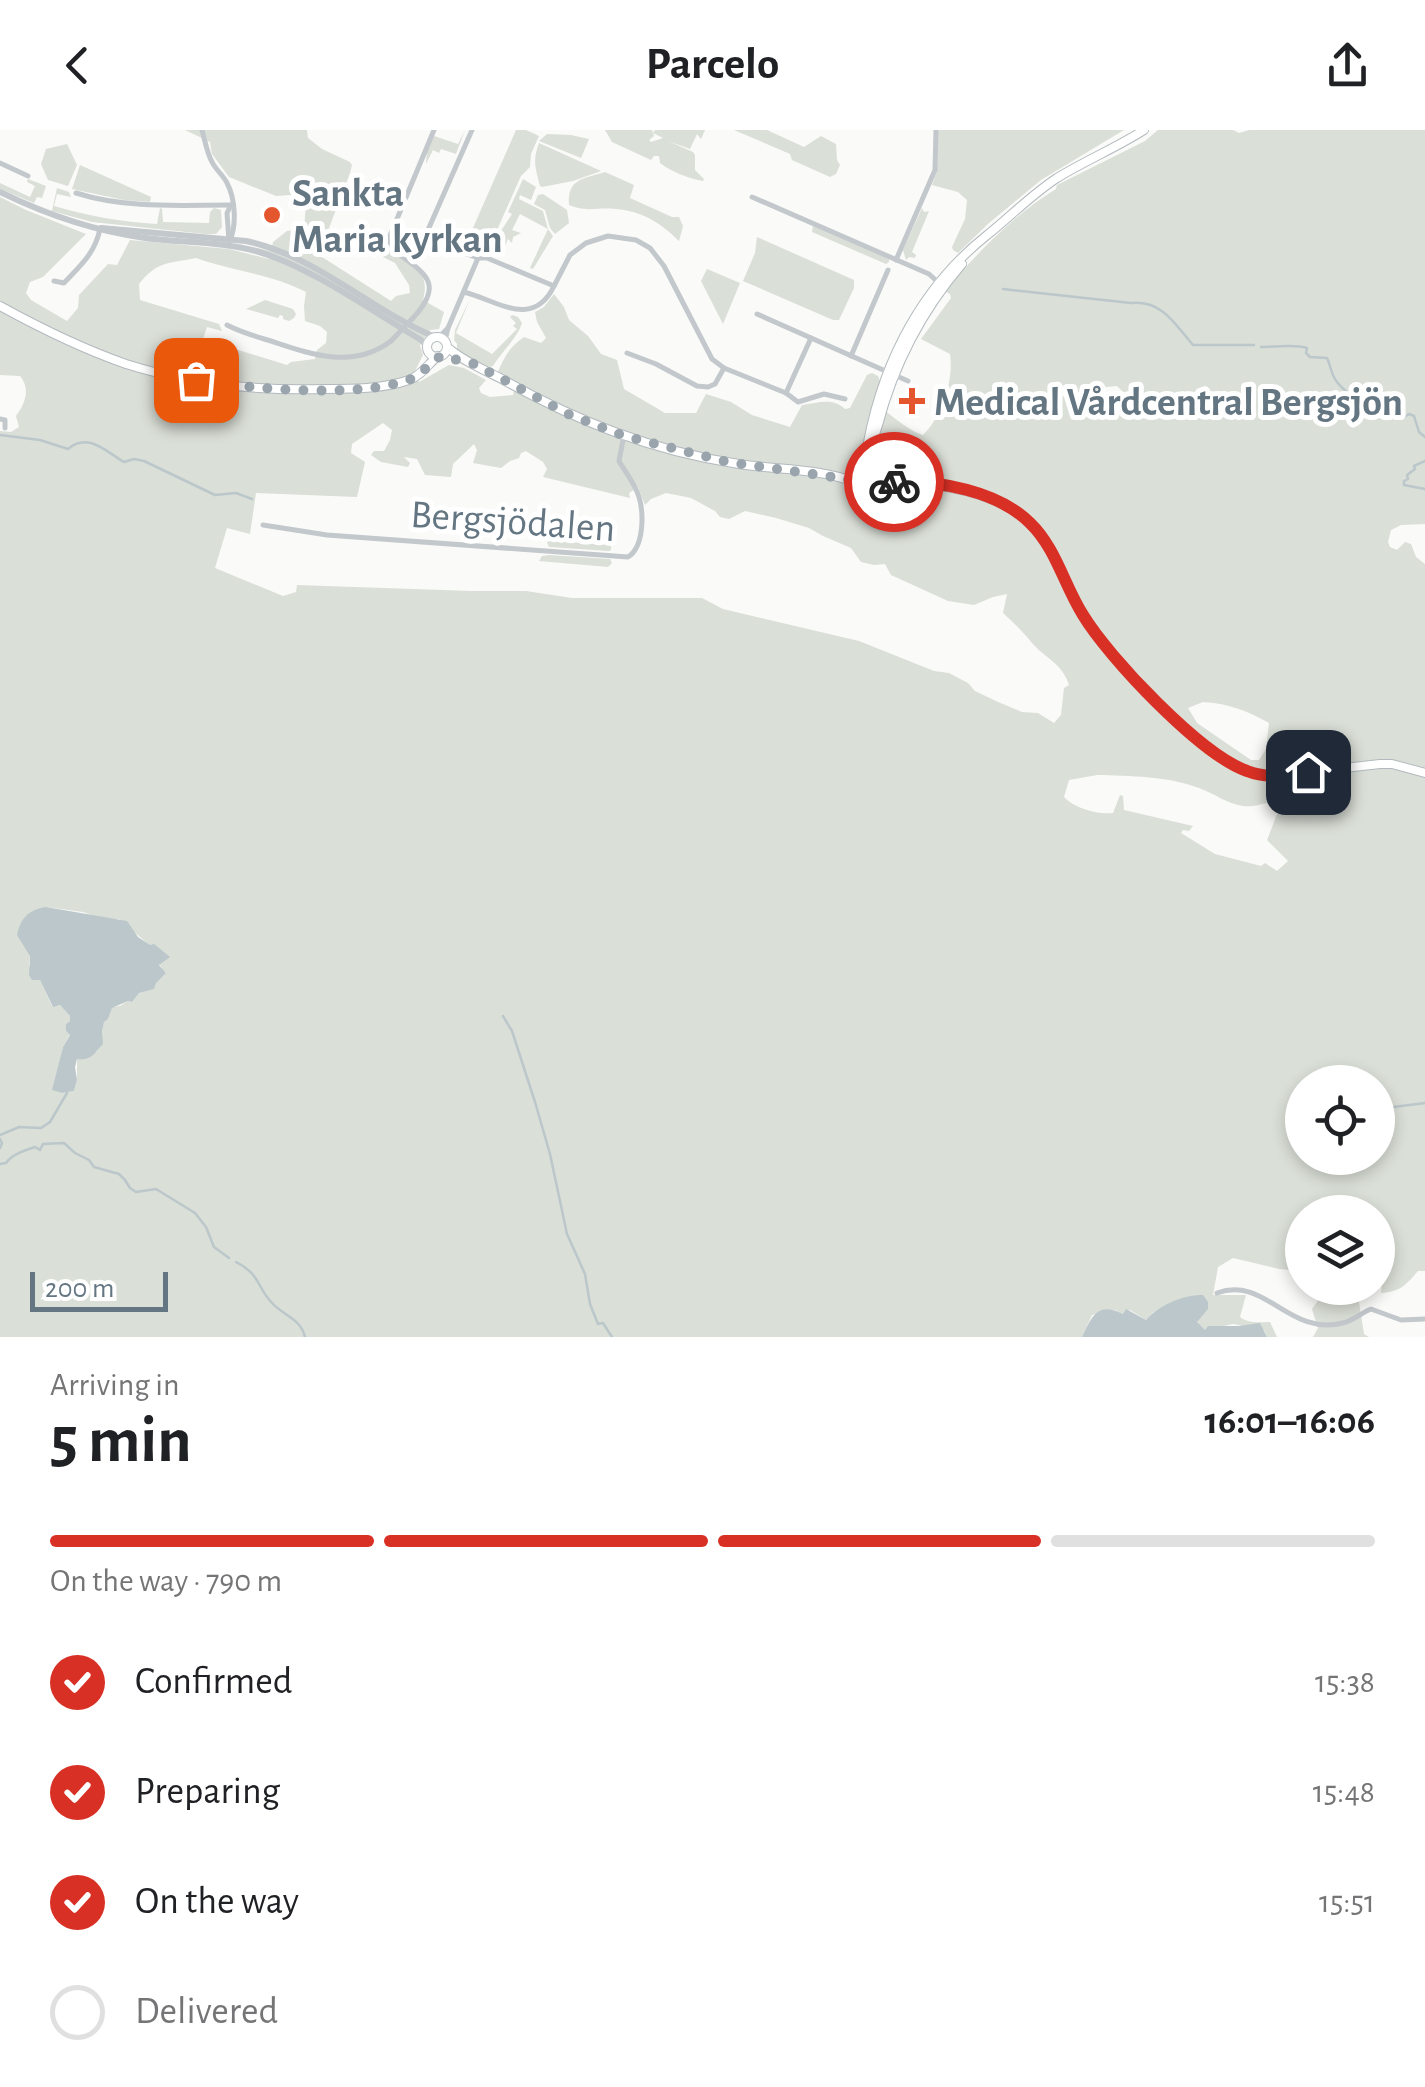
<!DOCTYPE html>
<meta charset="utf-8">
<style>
body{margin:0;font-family:"Alegreya Sans",sans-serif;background:#f6f6f6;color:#202124;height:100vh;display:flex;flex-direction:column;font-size:38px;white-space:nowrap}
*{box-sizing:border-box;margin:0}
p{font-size:32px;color:#757577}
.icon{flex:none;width:55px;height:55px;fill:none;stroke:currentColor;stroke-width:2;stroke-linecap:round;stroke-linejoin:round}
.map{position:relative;height:1207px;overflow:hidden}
.panel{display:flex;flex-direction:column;background:#fff;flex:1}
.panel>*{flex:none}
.buttons{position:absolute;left:1285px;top:935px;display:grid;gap:20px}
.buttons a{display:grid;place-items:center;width:110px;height:110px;border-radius:50%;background:#fff;box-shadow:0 5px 15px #0003;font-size:50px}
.scale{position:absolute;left:30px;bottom:25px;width:138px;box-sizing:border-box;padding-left:10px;border:5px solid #657683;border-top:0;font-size:28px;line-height:35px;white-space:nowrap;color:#657683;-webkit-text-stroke:8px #fff;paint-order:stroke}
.pin{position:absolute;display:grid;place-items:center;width:85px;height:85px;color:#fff;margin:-42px;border-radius:20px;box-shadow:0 5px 15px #0006}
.courier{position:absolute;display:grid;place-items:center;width:100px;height:100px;margin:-50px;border:8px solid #d93025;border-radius:50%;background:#fff;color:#222;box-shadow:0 2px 12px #0007}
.overview em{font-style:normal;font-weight:700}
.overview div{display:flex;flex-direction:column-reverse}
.overview{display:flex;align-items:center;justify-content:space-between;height:170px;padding:0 50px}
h1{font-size:65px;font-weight:700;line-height:75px}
.bar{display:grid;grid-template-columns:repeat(4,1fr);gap:15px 10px;align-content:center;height:120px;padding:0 50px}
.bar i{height:12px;border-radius:8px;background:#e0e0e0}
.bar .active{background:#d93025}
.bar p{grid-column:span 4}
ol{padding:0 50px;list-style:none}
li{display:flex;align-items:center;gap:30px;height:110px}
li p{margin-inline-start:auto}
li .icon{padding:10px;border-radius:50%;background:#d93025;color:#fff;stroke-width:4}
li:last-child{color:#757577}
li i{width:55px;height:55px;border:5px solid #e0e0e0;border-radius:50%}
header{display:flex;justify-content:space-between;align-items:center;height:130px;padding:0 50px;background:#fff;font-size:45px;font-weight:700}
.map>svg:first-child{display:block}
</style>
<header><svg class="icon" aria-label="back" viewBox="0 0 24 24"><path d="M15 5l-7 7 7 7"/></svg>Parcelo<svg class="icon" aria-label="share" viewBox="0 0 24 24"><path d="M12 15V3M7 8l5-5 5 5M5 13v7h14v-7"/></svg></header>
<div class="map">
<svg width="1425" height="1207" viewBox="0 0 1425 1207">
<rect width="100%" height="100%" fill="#fafaf8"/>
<g fill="#dadfd7" fill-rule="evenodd">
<path d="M185,0h122l1,8 14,11 28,13 2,3 -2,8 -21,55c25,4 73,22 89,41 8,10 8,20 5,31l21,12 -5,17 -9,1 -10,15 3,10 -9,18 8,-5 7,-12 3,2 -17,17 4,7 30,-17 15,3 22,12 -7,8 2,5 9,4 23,-2 1,-4 -61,-31 44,14c7,-16 12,-27 27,-37l17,6 5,-5 -9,-16 -2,-10 9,-5 10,-13 10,13 5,13 19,16 13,18 16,6 7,29 41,24h31l10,-19 25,8 21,13 38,12 12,-22c16,-2 30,-8 43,4l5,-1 17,-33 5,-2 6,3 2,5 -3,23 16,-19 4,-1 -6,7 -7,19c12,9 26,21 39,25 19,-18 31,-55 27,-81l-29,-15 30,-41 -1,-4 -6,-3c34,-38 69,-76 112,-102l1,-4 88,-44 13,-11h75l6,3 10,-3h176v394l-24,1 -10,5 -3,12 2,5 7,3 8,-8 6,2 5,13 9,7v707h-7c-12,14 -18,21 -37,22l1,-12 -4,-6v-63h-76v59l-23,-2 -46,-11 -15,9 -5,28h33l-6,22c9,7 19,5 30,5l7,15h-10l-3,-7 -31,-6 -28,6 -8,-7 3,-7 -28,-14 -5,5 -13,5 -8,8 -16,-10 -7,4 -8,-4 -23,5 -10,22h-1082v-906l11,1 8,-5 -3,-11c9,-12 15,-27 4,-40l-20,-1v-178l26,13 60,24 -43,43 -13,5 -4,11 5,7 36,21 11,-13 1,-13 29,-31 9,1 13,-25 99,9 40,10 1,-5 -35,-11 36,8 2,-9 14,-11 17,-2 2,-24 -4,-6 -12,-4 -14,1 -47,-19 -17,-23 -2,-12zM338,102l19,6 24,18 14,7 14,22 1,8 -14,3 -5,5 -69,-44 4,-12 -1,-8 3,-4zM196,128c36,13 76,16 110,34l-2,14 1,15 15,5 7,6 -1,11 -9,7 -2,9 -24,3 -4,3 -84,-26 4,-12 15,4 -3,-7 -79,-24 -1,-16c19,-24 30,-20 57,-26zM1117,256l8,8v13l-9,8 -41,-17 -20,-3v-2l39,2 12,-8zM383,293l9,7 -2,10 -6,11h-10l-3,4 10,7 27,5 2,-4 -6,-6 13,2 8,16 26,2 2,-13 21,-20 3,6 -4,13 28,5 9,-7 9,-3 2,-5 5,-2 17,11 4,7 -4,8 87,21 -1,-5 9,-6 7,18 6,-6 15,-6 25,5 24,13 5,6 9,2 16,-8 31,7 33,10 14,8 28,12 10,14 13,3 11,-1 6,11 57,26 26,4 19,-8 14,-3 -4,19c11,10 20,19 29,30 14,16 30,20 37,42l-5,3 -3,27 -7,8 -16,-10 -16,-1 -24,-10 -23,-11 -7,-8 -19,-10 -15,-2 -75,-30 -136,-32 -21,-11h-130l-46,-7h-55l-174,-6 -1,7 -13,4 -68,-28 12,-40 23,6 6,-41 101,4 8,-35 -14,-9 1,-9zM1203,572c24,1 45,9 66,21l-3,26 -7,11h-8l-54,-37 -9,-15zM1097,645c34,1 70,1 102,13 15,5 28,16 44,18 15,2 24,-7 38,-2l-14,36 21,21 -11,10 -12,-8 -4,3 -46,-12 -34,-21 2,-3 6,1 4,-5 -69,-16 -1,-14 -3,-1 -7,18c-15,2 -39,-5 -49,-16l5,-17zM46,777l37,5 20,7h16c9,8 19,16 28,24 8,7 10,21 19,30l-10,9 -3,7 -14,4 -7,9 -4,-1 -8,5 -8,1 -4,12 -4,2c-5,23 2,34 -27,37v22l-3,11 -12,2 -9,-4 10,-42 7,-13 -4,-3v-7l4,-3v-5l-10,-11 -8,1 -12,-26h-8l-3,-16 1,-8zM1302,952h76v76h-76z"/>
<path d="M465,0l-9,24 -15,-5 -2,4 -6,-3 -7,14 1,-13 7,-15 24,8z"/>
<path d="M516,0h10l13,6 -8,18 -1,13 -9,9 -35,79 -21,-9z"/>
<path d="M605,0h47l2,6 -5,4 2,2 12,-4 -10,-5 2,-3h50l-4,9 -4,-5 -7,15 -22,-8 25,11 2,3v15l9,9 -1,2c-16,-3 -31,-9 -43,-18l-1,-7h-5l-3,4 -39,-18z"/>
<path d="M734,0h33l37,17 17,-11 15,8 1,16 3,5 -4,9 -6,3 -38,-17 -2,-6z"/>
<path d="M938,0h186l-83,50 -52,43 -31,30 -5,-3 -1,-3 13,-28 2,-19 -9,-8 -26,-7 5,-14z"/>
<path d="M547,4l24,1 18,4 -8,19 -42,-17z"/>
<path d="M539,13l62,28 -28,10 -31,6 -2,-1c-4,-17 -8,-25 -1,-43z"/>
<path d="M67,14l10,21 -9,21 -20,-6 -7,-16 5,-15z"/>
<path d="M80,35l71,32 -1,5 -26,-2 -52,-11z"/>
<path d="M605,42l29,13 -4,13 42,19h7l4,9 -4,15c-18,-18 -37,-30 -63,-32 -21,-2 -25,4 -47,-4 -2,-27 15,-26 36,-33z"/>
<path d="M28,49l18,7 -4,12 -5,-1 -3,6 -34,-14v-6l30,14 5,-11 -8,-4z"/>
<path d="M523,49l13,8 -5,13 -11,-5 -1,4 24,12 5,18 5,7 -20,33 -3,-1 18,-39 -28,-15 -8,16 9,3 -8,4 -1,6 -4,-4 -7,16 -7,-3 7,-21 11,-17 -4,-2z"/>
<path d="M57,58l12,4 2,5 -14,-3 -3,12c34,10 67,16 103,18l3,-16 2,1 1,13 46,1 1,-11 4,-4 7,2 1,17 -6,7h-11l-113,-12 -40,-11z"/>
<path d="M543,64l24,16 2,13 -14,11 -5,-6 -5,-18 -11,-6 4,-9z"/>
<path d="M922,78l2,4 5,-1 -17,41 4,3 -1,3 -6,-1 -3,3 -3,-10z"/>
<path d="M813,96l76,33v3l-3,2 -74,-32z"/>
<path d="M757,107l97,43v8l-15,32h-6l-90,-39 12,-28z"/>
<path d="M707,139l33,14 -17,41 -22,-43z"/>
<path d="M470,169l-14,34 36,21 25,-25 -4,-3 3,-3 -6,-6 2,-2 6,2 4,6c-4,14 -21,30 -29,43l-4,1 -32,-15v-8l-3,-4 1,-10z"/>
<path d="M265,170l28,9 3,5 -2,4 -5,3 -6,-2v-3l-3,-1 -2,3 -32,-9z"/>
<path d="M550,411l61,4v5l-2,1 -60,-4 -2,-5z"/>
<path d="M549,425l61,4 2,4 -4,4 -69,-6 3,-5z"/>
<path d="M1321,1158h28l1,6 9,8 5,32 5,3h-56l5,-9 -6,-19 7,-10z"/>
</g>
<g fill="#bbc7cb">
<path d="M46,777l81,14 11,16 12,8 4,-1 16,13 -11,8 7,8 -10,10 -2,6 -15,4 -7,9 -4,-1 -16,7 -4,11 -4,3 -2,10 1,12c-9,9 -11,17 -26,15l-2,8 2,13 -3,11 -12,2 -10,-3 11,-43 7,-12 -4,-4v-7l4,-3v-5l-10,-11 -7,2 -13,-27h-8l-3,-5 1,-19 -13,-21c4,-17 11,-25 29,-28z"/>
<path d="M1203,1165l5,7v7l-11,13 8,8 3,-4h31l21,-3 7,14h-185c10,-20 15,-36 41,-23l3,-5 20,11c14,-15 36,-25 57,-25z"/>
</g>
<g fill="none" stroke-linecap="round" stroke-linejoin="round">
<g stroke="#bbc7cb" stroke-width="2.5">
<path d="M1003,159l128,14c31,-3 43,20 62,42h61"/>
<path d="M1261,217c13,0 35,-3 46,1l-1,5 4,4 17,1c4,8 4,17 10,24 6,8 25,23 34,30 11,-5 16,-1 27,-2l1,6 5,1 5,-3 5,2 5,16 6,5"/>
<path d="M0,305l40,5 28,9c20,-17 37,2 56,13l10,-3 10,2 71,34 21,-2 16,6"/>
<path d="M1425,331l-11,5 1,3 -8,6 1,4 -4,2v4l21,4"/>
<path d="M503,886l9,15 23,71 15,52 17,80 18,40 5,30 8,20 5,-1 9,14"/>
<path d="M1378,979l47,-6"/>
<path d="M0,1005l19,-8 22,1 9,-6 17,-29"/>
<path d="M0,1009l2,4 -2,5"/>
<path d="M0,1034l6,-1c6,-9 20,-13 29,-16l5,3 3,-6 21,-1 11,10 14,7 5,7 25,7 6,6 5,8 6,4 20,-3 39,24 11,14 8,20 15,11"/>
<path d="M236,1132c25,13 20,24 36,41 12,13 29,16 33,34"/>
</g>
<defs>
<g id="secondary">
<path d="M0,176c40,22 83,43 126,58 63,20 133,27 199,25 28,0 57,0 84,-9 12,-4 19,-16 29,-24"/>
<circle cx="437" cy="217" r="10"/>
<path d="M447,217c15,13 35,22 53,31 76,43 152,73 239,86 37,6 80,4 115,18"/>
<circle cx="863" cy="348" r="10"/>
<path d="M860,338l5,-8c13,-87 51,-168 121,-224 24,-19 45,-41 71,-58 29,-18 59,-30 87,-48"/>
<path d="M871,341c-3,-16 2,-31 7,-46 16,-61 43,-113 84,-161"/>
<path d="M873,344c17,7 35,8 52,10 35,4 73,12 100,35 28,23 37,61 55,91 26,46 109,131 156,156 11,6 23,9 36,10l108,-12h12l33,9"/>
</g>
</defs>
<use href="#secondary" stroke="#b3babf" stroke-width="10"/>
<g stroke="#c3c8cc" stroke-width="5">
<path d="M202,0c3,11 5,23 10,32 4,8 11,13 15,21 8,15 10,41 3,57"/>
<path d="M0,33l28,13"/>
<path d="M76,63c51,16 103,12 155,12"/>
<path d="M752,67l177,77 11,10"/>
<path d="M424,109l54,19h9l67,28c-21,44 -58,14 -90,6"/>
<path d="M229,111l-2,-28 4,-8"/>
<path d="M408,129l12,-12 4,-8 48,-109"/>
<path d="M896,130l39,-90 1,-40"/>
<path d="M54,151l10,2c17,-18 31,-30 36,-54"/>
<path d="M554,156l16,-31 16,-12 22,-7 28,4 14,8 14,18 48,93 12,9 62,25"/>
<path d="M757,184l151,67"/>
<path d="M413,188c39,-42 -1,-48 -26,-75l47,-113"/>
<path d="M227,195c15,8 31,12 47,17 39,13 80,27 117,-1"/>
<path d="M439,207l9,-9"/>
<path d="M811,208l-25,55 12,9 26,-8 21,5"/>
<path d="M445,211l3,-13 30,-70"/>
<path d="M627,223l29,11 41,22 11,1 7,-3 9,-16"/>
<path d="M851,226l37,-86"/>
<path d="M0,289l5,1v8"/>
<path d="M263,395l64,10 301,22c16,-10 16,-43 11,-60 -4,-13 -13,-24 -20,-36l5,-26"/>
<path d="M1217,1163c48,-18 72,44 126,30 10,-2 18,-10 28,-14l30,11 24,-1"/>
</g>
<g stroke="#c3c8cc" stroke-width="6">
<path d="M0,62c47,23 94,39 145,46 38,5 77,3 114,14 52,15 114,60 162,88l7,7"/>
<path d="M101,98l145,13c71,15 124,69 189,96"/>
</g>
<use href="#secondary" stroke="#fff" stroke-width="8"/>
<path stroke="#c3c8cc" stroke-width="5" d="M391,211l22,-23"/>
</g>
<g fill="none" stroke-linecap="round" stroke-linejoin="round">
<path stroke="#99a4ac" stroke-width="10" stroke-dasharray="0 18" d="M196,250c56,9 163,19 215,-1 12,-5 19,-17 30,-23l33,8 96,51 54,21 104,26 119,17 15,9 19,-5 13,-1"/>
<path stroke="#d93025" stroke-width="12" d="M894,352c44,-2 104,9 136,41 26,25 34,62 53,92 26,43 118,140 164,156 20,8 40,4 61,1"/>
</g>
<g fill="#e4572e" stroke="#fff" stroke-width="4">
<circle cx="272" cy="85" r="10"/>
<path d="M907 256h10v10h10v10h-10v10h-10v-10h-10v-10h10z"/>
</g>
<g text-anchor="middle" stroke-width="10" stroke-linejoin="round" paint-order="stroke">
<g font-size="40" font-weight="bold" fill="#657683" stroke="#fff" text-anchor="start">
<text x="292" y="76">Sankta<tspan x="292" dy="46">Maria kyrkan</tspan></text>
<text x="934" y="285">Medical Vårdcentral Bergsjön</text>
</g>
<g font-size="40" fill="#657683" stroke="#fff">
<text transform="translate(513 390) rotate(4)" y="14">Bergsjödalen</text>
</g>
</g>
</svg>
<div class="buttons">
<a><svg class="icon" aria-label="locate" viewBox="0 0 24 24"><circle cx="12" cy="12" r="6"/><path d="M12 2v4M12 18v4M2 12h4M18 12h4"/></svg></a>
<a><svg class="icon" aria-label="layers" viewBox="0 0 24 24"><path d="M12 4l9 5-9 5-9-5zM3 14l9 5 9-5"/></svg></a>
</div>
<div class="scale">200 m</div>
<div class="pin" style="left:196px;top:250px;background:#ea580c"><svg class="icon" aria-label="bag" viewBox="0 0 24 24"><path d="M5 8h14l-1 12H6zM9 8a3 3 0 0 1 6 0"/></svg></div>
<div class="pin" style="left:1308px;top:642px;background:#1f2937"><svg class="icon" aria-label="home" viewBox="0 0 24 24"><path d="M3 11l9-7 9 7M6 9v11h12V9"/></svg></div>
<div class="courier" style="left:894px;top:352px"><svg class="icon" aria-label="bike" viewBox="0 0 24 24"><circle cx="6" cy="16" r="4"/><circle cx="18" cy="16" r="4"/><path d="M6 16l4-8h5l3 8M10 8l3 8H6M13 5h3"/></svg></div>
</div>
<section class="panel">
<div class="overview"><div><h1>5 min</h1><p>Arriving in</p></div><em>16:01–16:06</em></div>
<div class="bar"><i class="active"></i><i class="active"></i><i class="active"></i><i></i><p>On the way · 790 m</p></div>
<ol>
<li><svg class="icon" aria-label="check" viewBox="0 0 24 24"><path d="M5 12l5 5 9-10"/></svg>Confirmed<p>15:38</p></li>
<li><svg class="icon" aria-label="check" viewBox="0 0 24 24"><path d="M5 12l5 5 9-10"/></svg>Preparing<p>15:48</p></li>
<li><svg class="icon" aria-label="check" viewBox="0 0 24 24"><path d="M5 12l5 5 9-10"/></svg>On the way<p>15:51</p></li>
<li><i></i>Delivered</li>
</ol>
</section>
